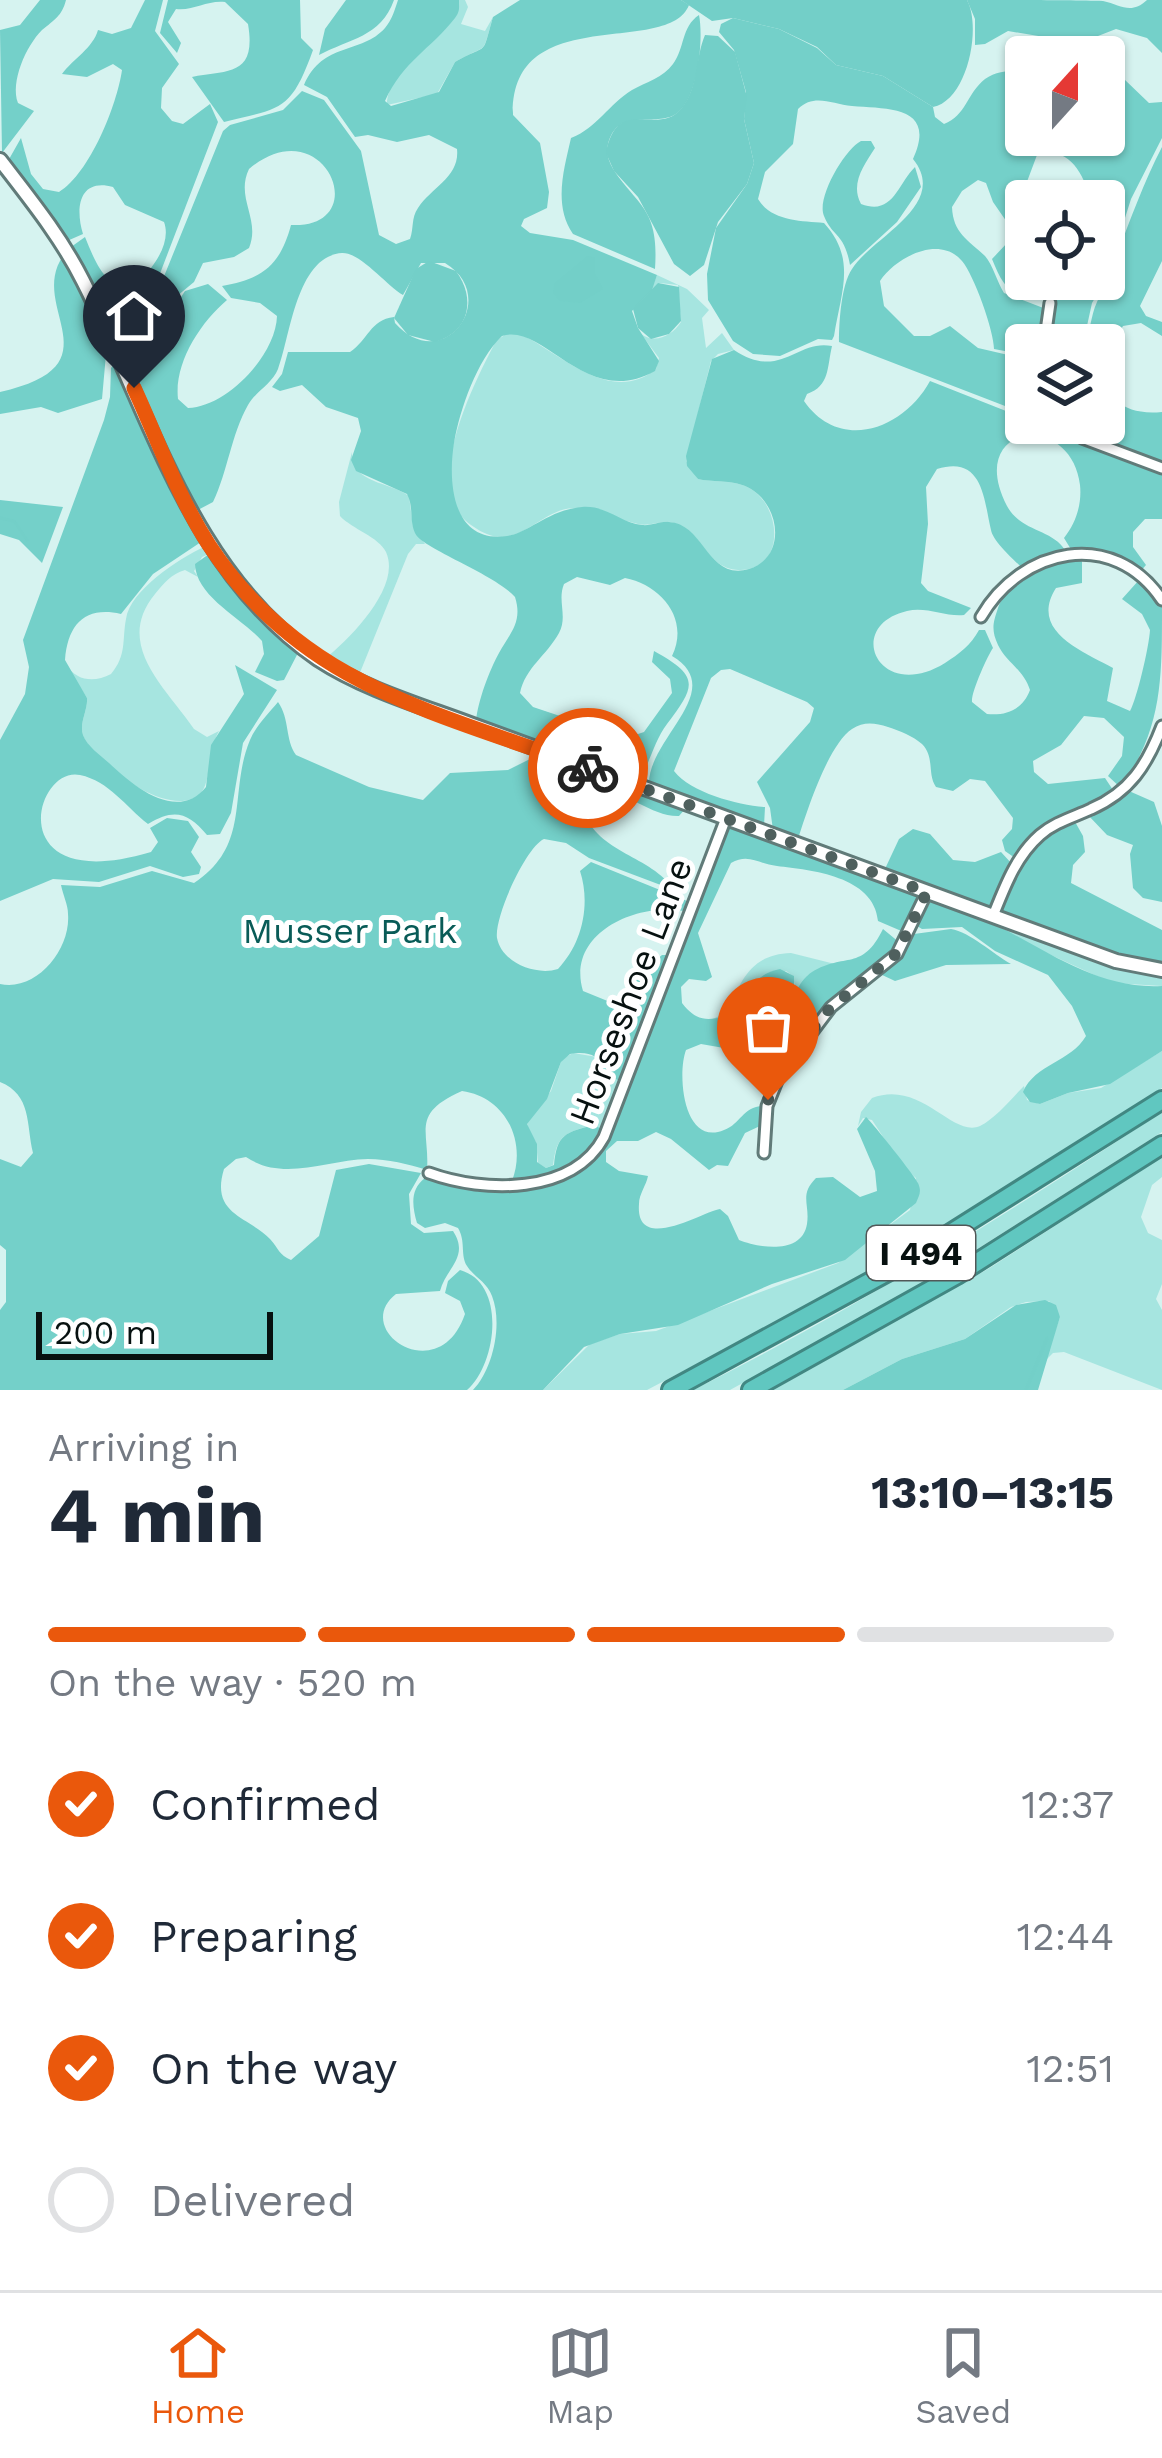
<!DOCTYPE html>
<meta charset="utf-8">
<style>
body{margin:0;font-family:"Work Sans",sans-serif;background:#f2f2f3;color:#1f2937;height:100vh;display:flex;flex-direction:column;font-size:45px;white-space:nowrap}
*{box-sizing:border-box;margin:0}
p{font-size:39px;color:#747a83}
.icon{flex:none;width:66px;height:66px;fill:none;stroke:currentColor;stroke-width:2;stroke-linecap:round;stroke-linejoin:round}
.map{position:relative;height:1390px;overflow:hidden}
.drawer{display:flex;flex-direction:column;background:#fff;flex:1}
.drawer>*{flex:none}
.needle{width:78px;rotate:21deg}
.fabs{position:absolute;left:1005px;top:36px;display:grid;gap:24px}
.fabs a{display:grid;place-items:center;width:120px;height:120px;border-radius:12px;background:#fff;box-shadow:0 3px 9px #0004;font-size:60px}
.scale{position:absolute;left:36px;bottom:30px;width:237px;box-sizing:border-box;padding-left:12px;border:6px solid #071110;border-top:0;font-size:33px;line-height:42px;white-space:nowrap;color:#071110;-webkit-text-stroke:9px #fff;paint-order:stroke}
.pin{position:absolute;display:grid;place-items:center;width:102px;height:102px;color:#fff;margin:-123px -51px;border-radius:50% 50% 50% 0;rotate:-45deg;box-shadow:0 0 12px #0007}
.pin .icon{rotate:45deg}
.courier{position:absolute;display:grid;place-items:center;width:120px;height:120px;margin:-60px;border:9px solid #ea580c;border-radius:50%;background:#fff;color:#222;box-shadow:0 3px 15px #0007}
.summary em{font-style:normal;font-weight:700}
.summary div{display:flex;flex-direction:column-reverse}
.summary{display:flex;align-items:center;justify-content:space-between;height:204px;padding:0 48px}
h1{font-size:78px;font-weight:700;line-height:90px}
.bar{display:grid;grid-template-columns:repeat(4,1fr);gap:18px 12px;align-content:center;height:144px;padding:0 48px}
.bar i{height:15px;border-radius:9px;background:#e0e1e3}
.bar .selected{background:#ea580c}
.bar p{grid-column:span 4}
ol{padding:0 48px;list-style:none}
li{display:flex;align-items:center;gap:36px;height:132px}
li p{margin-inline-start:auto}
li .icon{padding:12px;border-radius:50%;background:#ea580c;color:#fff;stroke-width:4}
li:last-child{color:#747a83}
li i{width:66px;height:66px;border:6px solid #e0e1e3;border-radius:50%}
.dock{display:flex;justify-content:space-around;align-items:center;height:168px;border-top:3px solid #e0e1e3;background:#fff;font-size:33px;color:#747a83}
.dock a{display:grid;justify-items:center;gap:6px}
.dock .selected{color:#ea580c}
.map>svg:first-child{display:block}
</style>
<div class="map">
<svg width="1162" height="1390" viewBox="0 0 1162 1390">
<rect width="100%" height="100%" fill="#d6f3f0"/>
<g fill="#a6e5e0">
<path d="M459,0h6l3,7 -7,17 24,7 8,-14c-12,41 -3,25 -38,45l-18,32 -50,11c0,-43 72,-69 72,-105z"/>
<path d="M657,275l30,14 22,21 -7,8 4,30 16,-15 12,17 -16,4 -7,7 -25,100 12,18c18,4 36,0 53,10 32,20 34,83 -13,81 -33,-2 -35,-39 -64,-47 -12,-4 -23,4 -36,1 -18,-4 -35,-11 -53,-15 -31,-7 -49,21 -76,27 -13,3 -25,-2 -35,-9 -57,-34 0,-144 22,-186l10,-7 12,-1c41,18 91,74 138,36l3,-11 -18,-24c14,10 31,2 40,-12l-3,-37 -18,-2 -10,10z"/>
<path d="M352,452c-1,32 37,29 57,44l4,31 12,17h-9l-8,10 -49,121 -33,-17c23,-19 76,-71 60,-106 -7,-15 -34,-23 -46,-36l-1,-14z"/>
<path d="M204,547l5,7 -7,3 -8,14 4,6 -13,-7c-14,4 -21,13 -30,24 -41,50 9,92 39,135l13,8 12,-6c-11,18 -8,53 -19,63 -30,27 -107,-31 -117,-59 -4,-12 5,-25 4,-37l-21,-33c11,16 28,18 45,9 16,-19 11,-34 15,-55 4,-29 54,-61 78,-72z"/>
<path d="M991,921l123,46 48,8v11l-50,-3 -96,-44z"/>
<path d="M791,953l44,11 -27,11 -12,18 -3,-17 -7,-5 -37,19 -4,14 8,18c-14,-8 -28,0 -43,-2l19,-8c11,-33 24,-58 62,-59z"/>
<path d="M1162,1051v37l-209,135 -125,72 -181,95h-104l47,-46 30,-10 36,-3 182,-68 72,-53 6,-32 -13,-11 -31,-47 -9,-2 -5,8 3,-14 11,-14c49,-19 80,40 108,28 16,-8 31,-27 44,-40l3,14 13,4 28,-11 33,-5z"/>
<path d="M573,1053l24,4 26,26 -18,47 -12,-5c-29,8 -36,10 -40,40l-7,3 -8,-5 -2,-21 -8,-11 -1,-9 24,-31 11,-32z"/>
<path d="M1162,1112v20l-237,150 -195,108h-37c163,-81 317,-178 469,-278z"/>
<path d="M1162,1157v20l-10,8 -11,32 7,16 14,7v44l-6,15 6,11v80l-98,-38 -11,1 -8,8 15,-44 -11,-16 -23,1 -15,5 -46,32 -63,20 -59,31h-70l215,-121z"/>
</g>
<g fill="#74d0c9">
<path d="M40,0h26c-4,16 -12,20 -24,30 -16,16 -32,52 -24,73l16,8 -32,42 -2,-123 20,-5z"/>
<path d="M145,0h18l-8,31 24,33 -17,24 -1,20 11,13 11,3 27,-20 8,18 -80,209 -12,15h-5l-50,-99 14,-10c9,22 18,47 43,53 19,-13 45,-44 36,-68l-39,-17 -12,-18c-34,-9 -38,21 -30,47l-16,7 -59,-80 13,-23 10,36 12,15 16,3c31,-19 58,-87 63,-122l-9,-6 -26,13 -25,-3c11,-15 31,-26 36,-44l14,4 19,-6z"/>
<path d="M168,0h132l1,38 12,12c-22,61 -31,58 -89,72l-32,-45c35,-7 65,0 56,-53l-23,-22c-18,-2 -31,9 -49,7l-8,13 13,21 -4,10 -17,-20z"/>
<path d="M346,0h48c-13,37 -45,39 -75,55l6,-26z"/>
<path d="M398,0h61c0,9 1,11 -4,18 -24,31 -52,43 -70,83l6,5 48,-14 16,-30c35,-20 26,-3 38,-45l27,-17h161l8,5c-21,53 -178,-5 -176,110l27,28 9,49 -2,16 -23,11 -3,7 9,7 43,7 84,35 -5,15 -20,21 6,17 21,33 -4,10c-69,39 -111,-49 -153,-35 -25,24 -42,73 -48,107 -6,37 -3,101 53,93 22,-3 41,-26 75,-29 24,-2 39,16 60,18 10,1 18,-4 27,-3 36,2 38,59 80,47 38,-12 31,-63 2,-80 -17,-10 -35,-6 -53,-10l-11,-13 -1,-10 26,-97 22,-9c47,31 62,-11 98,-4 -5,21 -2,40 -25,48l-3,7c36,52 100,28 126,-20l96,38v4h10l126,50v46h-17l-12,13v15l13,18 -6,7 -68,-21 -8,-13c12,-15 18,-34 16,-53 -9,-75 -116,-62 -73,21 14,26 45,23 58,44l-44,17c-9,-9 -28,-26 -30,-37 -7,-28 -7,-76 -54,-61l-11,18 2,37 -7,59 7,8 43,17 -7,7c-19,2 -38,-9 -57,-4 -64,15 -28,93 38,52 14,-9 26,-18 34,-33h6l8,18c-5,7 -22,44 -21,54l15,12c20,2 36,-5 43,-24 -6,-20 -24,-28 -32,-45 -7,-15 -5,-22 0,-37 13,-36 49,-47 84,-49v24l-26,5c-28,44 29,64 57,80l-6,33 23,10c7,-13 19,-64 20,-81l-8,-16 -20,-15 17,-19 23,27c0,75 0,121 -41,181l-13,-12 14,-20 2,-19 -20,-19 -20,-2 -23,29 -28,16 1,11 14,12 57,-6 10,15 -50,23 -50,42 -10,-7 -3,-11 10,-11 1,-11 -28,-37 -15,-2 -17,12 -17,-4c-9,-13 -1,-30 -14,-43 -9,-8 -22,-13 -34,-17 -13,-4 -24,-6 -36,2 -24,16 -45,82 -54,110l-25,-9 -3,-22 -13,-26 53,-60 4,-14 -7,-6 -77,-33 -9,1 -10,8 -37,93c17,22 64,34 91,36l-1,19 -115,-42c-1,-46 80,-94 23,-128 18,-37 -11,-71 -47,-78l-15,7 -33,-8 -13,7c-7,17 4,32 -5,49 -12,22 -34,35 -39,60l13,14 93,31 18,-6 28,-39 -2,-14 -18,-17 2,-11c45,25 43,34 13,73 -12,16 -17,37 -26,54l-3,2 -162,-59c2,-20 13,-50 23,-68 11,-20 24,-31 16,-56 -20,-23 -94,-49 -100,-64 -6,-13 -1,-26 -8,-39l-51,-23 -5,-11 10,-29 -3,-13 -32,-11 -24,-22 -22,6 -8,-4 10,-13 6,-22h62c18,-12 20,-32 44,-35l1,6c48,54 107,-26 50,-60h-24l-18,32c-17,-10 -43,-43 -61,-42 -46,3 -52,86 -64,116 -6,15 -22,22 -30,36 -17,30 -20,66 -35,97l-17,9 -71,-156 29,-17 31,-47 23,-7 19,16c-27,23 -53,63 -49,99l10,9c39,-1 88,-53 89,-92l-17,-13 -29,-5 -9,-12c40,-7 58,-20 69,-61 85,4 33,-119 -42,-56 -14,29 12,50 0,79l-15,9 -31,6 -9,19 -23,19 -18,33 -14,4 84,-207 7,-6 53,-15 19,-19 22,9 37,51 18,84 17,9 14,-5c4,-11 1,-21 8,-31 14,-21 42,-31 39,-59l-28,-14 -32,7 -29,-7 -13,2 -28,-40 -23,-12c19,-44 57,-30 81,-57 7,-8 10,-19 13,-28z"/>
<path d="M967,0c34,0 107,0 136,1 18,4 28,14 44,-1h15v53l-15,-15 -31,-9 -36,14 -72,-12 -23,13 -10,1v-26z"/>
<path d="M699,15c5,24 -1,93 -29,102 -24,7 -53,-7 -62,27 -7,28 35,52 43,79 5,14 5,31 4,46l-82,-35c-20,-29 -9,-65 -2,-96 26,-10 38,-34 61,-48 14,-8 31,-12 41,-26 12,-16 8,-37 26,-49z"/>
<path d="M733,18l46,11 38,19 19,17 47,11 50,31 2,10 9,7c22,-8 23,-31 41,-45 12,-9 27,-8 41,-10v66h78v-66l20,10 25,24 13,-1v36l-31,61 -26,82 -13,22 -7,32 -9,10h-29l11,-66h46v-78h-15c-2,-26 -23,-58 -52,-46l-15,40 4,84h28l-4,17 -5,3c-33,0 -41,-10 -53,-40l16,-17 3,-14 -18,-26 -7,-19 -8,-3 -16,11 -10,16c1,26 16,33 33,49 8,9 12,26 19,37l42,16 -4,36h-16v10l-32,-6c0,-18 -20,-74 -32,-88 -23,-27 -67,-3 -82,20l4,25 30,30h16l20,-10 28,22 48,11v55l-187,-72c0,-19 2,-57 13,-73 20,-32 98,-64 61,-110 24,-53 -24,-50 -61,-53 -20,-2 -38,-13 -54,3l-5,35 -28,28 -7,27c13,22 42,22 66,24 33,36 17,69 10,113l-2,4 -14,-1 -38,17 -27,-2 -20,-13 -25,-41 -1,-26 9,-46 31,-44 7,-21 -10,-44 2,-27 -12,-42 -15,-18 2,-8z"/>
<path d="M861,141h10l4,7c-11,17 -25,36 -14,56 32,12 36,-19 54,-37l6,20 -24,35 -47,43c-6,-33 -17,-27 -26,-49 -8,-18 21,-67 37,-75z"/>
<path d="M1162,147v114l-22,45 6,10 16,6v14l-21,-13 -18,3c-27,43 -23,92 39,86v51l-97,-40h39v-78h-23c11,-14 9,-28 16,-43 24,-52 39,-105 65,-155z"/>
<path d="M63,256l44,87 -5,56 -44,14 -17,-6 -41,7v-22c120,-27 27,-84 63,-136z"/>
<path d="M116,362l85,180 -48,32 -32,40c-36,-8 -53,10 -56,46l22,38c1,12 -8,25 -4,37 4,11 17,20 26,28 23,22 68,60 97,24l5,-42 33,-51 -9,-29 42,25 -34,53 -12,70 -11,21 -13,1c-19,-22 -32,-27 -59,-11 -22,-17 -39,-43 -68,-49 -46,-10 -80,122 71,77l7,-10 -8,-14 17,-10 21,3 11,16 -8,15 10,15 -2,7 -16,3 -33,-11 -51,16 -46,-3 -53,22v-161l25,-46 4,-27 -6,-27 81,-220 6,-23 1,-29z"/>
<path d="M0,500l63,7 -21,56 -23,-23 -19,-6z"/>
<path d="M209,554l41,52 49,45 -15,29 -7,1 -22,-9 9,-18 -2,-13c-20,-23 -66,-44 -67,-77z"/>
<path d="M278,702c12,17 7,38 18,53l73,32 54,13 27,-27 58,-3 30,-15 147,54 -6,7c-31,1 -57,-32 -88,-24l-8,18c15,44 68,45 91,80l-85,-32 -23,-15 -22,-4c-18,8 -50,78 -47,99 5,25 39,38 61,31 24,-25 33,-64 22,-98l11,-9 101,41 -3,9c-47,-12 -124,19 -106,79l27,11 11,-5 16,-28 14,-5 11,-9h9l-48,128c-24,-10 -16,-35 -53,-29l-9,8 -14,37 -20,25 10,20v18l9,6 8,-3c3,-31 11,-32 39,-40l12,5 -29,38 -64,13c15,-39 -6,-84 -50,-90 -52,23 -32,40 -35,79 -19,-6 -39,-11 -59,-11 -42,1 -85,23 -122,-2l-10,2 -12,10c-14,46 24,47 46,70 9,10 9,16 21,21l28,-24 17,-66 33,-6 52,9 -12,21 2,30 13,9 29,-2c17,26 -7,37 -13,60l-44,3c-46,36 43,96 69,20l-5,-13 -15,-8 3,-12 12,-11c47,13 37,94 7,120h-467v-80l6,-8v-52l-6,-5v-86l21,8 12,-14c-7,-29 -1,-58 -33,-71v-98c36,8 71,-34 68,-70 0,-9 -5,-19 -7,-29l39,2 52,-16 42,12c58,-38 34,-90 56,-143 6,-14 18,-26 28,-38z"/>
<path d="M1129,791l25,11 8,24v76l-19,-4 -10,-10 -3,-34 3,-9 -26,-10 -19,-20z"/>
<path d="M1074,820l9,16 2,16 -12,13 -2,18 91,47v34l-44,-8 -118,-44c12,-44 35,-72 74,-92z"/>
<path d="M728,825l185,68 6,8 -13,32 -28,-12c-4,-45 -67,-51 -101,-55 -19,-2 -28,-13 -46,-3l-33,70 14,44 -6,4 -17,-2 -8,8 1,16c23,30 38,7 64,15 12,4 15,9 28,9 20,-15 18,-42 38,-55 33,-20 50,0 71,-43l17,14 -17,20 -55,41 -42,55 -85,-15 -15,6c-9,24 -3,97 38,80 17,-6 18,-23 39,-24l-3,20 -15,7 -17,33 -11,-1 -8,5 -38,-31 -15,-7 -18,9h-21l-11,10v11l13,9 29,5c-2,10 -9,18 -9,28 -4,51 65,7 81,5l8,7 11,24c20,8 63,15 68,-16 3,-20 -8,-29 9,-46l17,-1 27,20 17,-6 -2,-20 -18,-42 9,-12c5,4 49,59 52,66 4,9 1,12 -2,20l-71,57 -73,24 -94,41 -58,9 -36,13 -41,43h-70c20,-21 30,-66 19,-94 -5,-14 -18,-19 -25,-30 -7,-11 -1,-25 -9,-38l-13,-5 -20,5 -8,-5c-5,-17 -7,-34 8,-45l36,8 102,-8 30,-19z"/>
<path d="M913,829l17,5 23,26 22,2 26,-10 11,12 -19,42 -2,3 -107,-38 15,-32z"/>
<path d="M931,901c82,16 144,90 231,85v65l-52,33 -42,9 -28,11 -10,-2 -7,-10c12,-28 48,-30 63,-56l-14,-30 -24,-31 -53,-24 -33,-24 -40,2 -5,-3z"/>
<path d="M951,929c19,3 42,25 60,35l-65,1 -51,16 -15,-7 20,-18 14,-22z"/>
<path d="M1045,1300l11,5 4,12 -22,73h-195l59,-31 63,-20 51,-34z"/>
</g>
<g fill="#73cfc8">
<path d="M681,0h286c15,28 0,101 -34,107l-50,-31 -47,-11 -19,-18 -38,-18 -46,-11 -21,3z"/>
<path d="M705,35l13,1 17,16 12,45 -3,22 10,44 -7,21 -29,38 -14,43 -14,11 -16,-12 -36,-67 -24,-26 -8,-18c11,-59 52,-16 75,-44 18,-22 14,-51 24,-74z"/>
<path d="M588,256l7,2v16l8,15 -23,14 -20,-2 -7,-9 1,-8z"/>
<path d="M429,261l27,10c20,27 14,61 -21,71l-27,-7 -14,-17 22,-49z"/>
<path d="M658,283l21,4 2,34 -12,13 -18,5 -13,-11 -5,-19z"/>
<path d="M780,969l14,7v25l-16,24 -17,2 -13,-12c-7,-22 9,-42 32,-46z"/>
</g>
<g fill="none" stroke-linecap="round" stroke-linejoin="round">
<g stroke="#73cfc8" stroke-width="3">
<path d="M0,518l14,3 13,19"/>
<path d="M1026,1390l21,-52"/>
</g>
<defs>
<g id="minor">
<path d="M1044,345l6,-42"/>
<path d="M1061,423l21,15 80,30"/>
<path d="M981,617c40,-69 132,-90 181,-17"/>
<path d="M993,916c12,-30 23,-60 47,-81 15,-13 34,-18 51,-26 39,-17 56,-44 71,-83"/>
<path d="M764,1153l3,-47 12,-30 52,-69 66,-53 30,-62"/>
<path d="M429,1173c55,20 144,22 175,-36l122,-319"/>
</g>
<path id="tertiary" d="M0,160c30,39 61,77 83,121 67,131 107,291 235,378 46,30 101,46 152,65l646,237 46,9"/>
<g id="motorway">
<path d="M671,1390l224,-122 267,-168"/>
<path d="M751,1390l206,-115 205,-130"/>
</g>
</defs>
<use href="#minor" stroke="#617b79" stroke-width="15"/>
<use href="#tertiary" stroke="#617b79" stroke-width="18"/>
<use href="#motorway" stroke="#418782" stroke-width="22"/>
<use href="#minor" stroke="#fff" stroke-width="9"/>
<use href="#tertiary" stroke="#fff" stroke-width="12"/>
<use href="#motorway" stroke="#60c7c0" stroke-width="16"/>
</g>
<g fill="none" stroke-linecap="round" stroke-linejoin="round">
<path stroke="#4f605e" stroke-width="12" stroke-dasharray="0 21.6" d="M588,768l339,124 -30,61 -71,59 -42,56 -16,32"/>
<path stroke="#ea580c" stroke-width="15" d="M134,388c24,52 44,109 75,157 93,142 230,168 379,223"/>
</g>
<g text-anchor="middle" stroke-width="10" stroke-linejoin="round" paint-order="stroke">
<rect fill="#fff" stroke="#515858" stroke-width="3" x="867" y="1226" width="108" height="54" rx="9"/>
<g font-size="33" font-weight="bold" fill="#071110">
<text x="921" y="1265">I 494</text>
</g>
<g font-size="36" fill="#095b57" stroke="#fff">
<text x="350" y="943">Musser Park</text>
</g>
<g font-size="36" fill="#071110" stroke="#fff">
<text transform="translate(630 991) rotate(-69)" y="13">Horseshoe Lane</text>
</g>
</g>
</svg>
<div class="fabs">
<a><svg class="needle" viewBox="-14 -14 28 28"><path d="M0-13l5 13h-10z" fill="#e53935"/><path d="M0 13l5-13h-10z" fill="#747a83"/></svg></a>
<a><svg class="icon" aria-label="locate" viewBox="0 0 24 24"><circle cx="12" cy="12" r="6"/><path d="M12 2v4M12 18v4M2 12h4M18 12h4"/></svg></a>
<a><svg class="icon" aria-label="layers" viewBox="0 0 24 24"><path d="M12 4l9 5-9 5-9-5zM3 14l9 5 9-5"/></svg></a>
</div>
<div class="scale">200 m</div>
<div class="pin" style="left:768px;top:1100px;background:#ea580c"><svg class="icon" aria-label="bag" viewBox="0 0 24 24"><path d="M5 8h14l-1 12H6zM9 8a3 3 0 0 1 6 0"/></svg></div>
<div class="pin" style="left:134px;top:388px;background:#1f2937"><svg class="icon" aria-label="home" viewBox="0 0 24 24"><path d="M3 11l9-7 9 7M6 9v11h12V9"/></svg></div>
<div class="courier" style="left:588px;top:768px"><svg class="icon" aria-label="bike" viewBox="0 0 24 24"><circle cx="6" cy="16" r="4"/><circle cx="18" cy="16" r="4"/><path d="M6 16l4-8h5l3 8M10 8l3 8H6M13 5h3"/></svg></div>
</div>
<section class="drawer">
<div class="summary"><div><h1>4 min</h1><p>Arriving in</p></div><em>13:10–13:15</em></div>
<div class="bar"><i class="selected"></i><i class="selected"></i><i class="selected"></i><i></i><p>On the way · 520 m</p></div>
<ol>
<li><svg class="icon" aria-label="check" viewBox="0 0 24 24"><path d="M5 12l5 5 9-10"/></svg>Confirmed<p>12:37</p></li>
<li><svg class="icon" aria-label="check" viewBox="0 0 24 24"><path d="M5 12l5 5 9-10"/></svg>Preparing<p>12:44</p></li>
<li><svg class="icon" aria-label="check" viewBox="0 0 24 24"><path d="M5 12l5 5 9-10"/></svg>On the way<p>12:51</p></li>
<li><i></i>Delivered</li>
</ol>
</section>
<nav class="dock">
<a class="selected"><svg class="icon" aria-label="home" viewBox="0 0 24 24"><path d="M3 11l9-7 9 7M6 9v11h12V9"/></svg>Home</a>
<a><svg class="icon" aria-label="map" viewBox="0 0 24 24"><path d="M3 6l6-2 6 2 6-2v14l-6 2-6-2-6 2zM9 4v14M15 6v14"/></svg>Map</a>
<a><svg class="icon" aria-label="saved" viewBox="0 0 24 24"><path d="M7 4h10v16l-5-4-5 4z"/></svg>Saved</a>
</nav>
